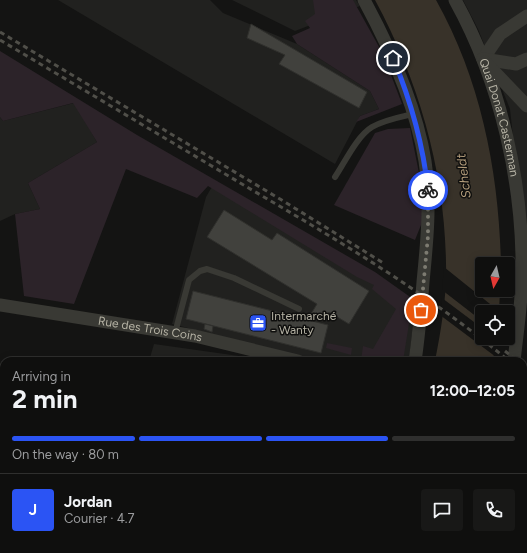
<!DOCTYPE html>
<meta charset="utf-8">
<style>
body{margin:0;font-family:Figtree,sans-serif;background:#181817;color:#f1f3f6;height:100vh;display:flex;flex-direction:column;font-size:15px;white-space:nowrap}
*{box-sizing:border-box;margin:0}
p{font-size:13px;color:#9b9c9e}
.icon{flex:none;width:22px;height:22px;fill:none;stroke:currentColor;stroke-width:2;stroke-linecap:round;stroke-linejoin:round}
.map{position:relative;flex:1;overflow:hidden}
.details{position:absolute;left:0px;top:357px;width:527px;height:196px;display:flex;flex-direction:column;background:#0f0f0e;border-radius:12px 12px 0 0;box-shadow:0 2px 10px #0003,0 0 0 1px #2f2f2e}
.details>*{flex:none}
.needle{width:26px;rotate:188deg}
.tools{position:absolute;left:475px;top:257px;display:grid;gap:8px}
.tools a{display:grid;place-items:center;width:40px;height:40px;border-radius:4px;background:#0f0f0e;box-shadow:0 2px 10px #0003,0 0 0 1px #2f2f2e;font-size:20px}
.pin{position:absolute;display:grid;place-items:center;width:34px;height:34px;color:#fff;margin:-17px;border:2px solid #fff;border-radius:50%;box-shadow:0 1px 4px #0007}
.courier{position:absolute;display:grid;place-items:center;width:40px;height:40px;margin:-20px;border:3px solid #2b54f4;border-radius:50%;background:#fff;color:#222;box-shadow:0 1px 5px #0007}
.overview em{font-style:normal;font-weight:700}
.overview div{display:flex;flex-direction:column-reverse}
.overview{display:flex;align-items:center;justify-content:space-between;height:68px;padding:0 12px}
h1{font-size:26px;font-weight:700;line-height:30px}
.bar{display:grid;grid-template-columns:repeat(4,1fr);gap:6px 4px;align-content:center;height:48px;padding:0 12px}
.bar i{height:5px;border-radius:3px;background:#2f2f2e}
.bar .active{background:#2b54f4}
.bar p{grid-column:span 4}
.line{display:flex;align-items:center;gap:10px;padding:0 12px;border-top:1px solid #2f2f2e}
.line div{flex:1}
.round{display:grid;place-items:center;flex:none;width:42px;height:42px;border-radius:4px;background:#181817}
.map>svg:first-child{display:block}
</style>
<div class="map">
<svg width="527" height="553" viewBox="0 0 527 553">
<rect width="100%" height="100%" fill="#141413"/>
<g fill="#21211f">
<path d="M58,0h152l13,13 74,31 73,47 9,18 -19,7 -25,48z"/>
<path d="M232,0h124l4,6 -65,25z"/>
<path d="M463,0h64v266l-17,-157 -32,-80z"/>
<path d="M74,103l23,39 -69,41 12,26 -25,5 -15,7v-104l3,4z"/>
<path d="M213,185l202,122 -6,54h-90l-147,-37 34,-127z"/>
<path d="M154,344l92,13 15,4h-112z"/>
<path d="M523,386l4,4v163h-49l45,-4z"/>
<path d="M140,549h219l-1,4h-218z"/>
</g>
<g fill="#2c2329">
<path d="M313,0h40l30,54 19,50 -46,18 4,-6 19,-7 -9,-18 -73,-47 -5,-8 18,-8 -5,-7 10,-7z"/>
<path d="M0,51l137,84 238,137 38,27 -10,62h-42l2,-15 10,3 23,-40 -24,-20 2,-4 -17,-8 -149,-91 -11,12 -71,-29 -52,135 -50,-8 -9,-82 25,-5 -12,-26 69,-41 -24,-39 -70,18 -3,-4z"/>
<path d="M410,128l11,55 2,37 -8,20 -81,-35 41,-72 13,-4z"/>
<path d="M327,343l25,5 -1,7 -25,-7z"/>
</g>
<g fill="#383229">
<path d="M375,0h61c45,80 63,173 65,264h-19v26h18l-1,22h-17v26h14l-3,23h-58c6,-31 12,-65 11,-97 -1,-92 -27,-183 -71,-264z"/>
<path d="M385,549h57v4h-58z"/>
</g>
<g fill="#141413">
<path d="M444,267l56,45h-18v9l-40,-31z"/>
<path d="M442,298l40,30v10h13l3,2 -2,17 -56,-42z"/>
</g>
<g fill="#41413d" stroke="#30302d">
<path d="M251,24l116,68 -8,16 -80,-44 6,-9 -38,-17z"/>
<path d="M224,210l48,30 5,-7 92,58 -20,33 -20,-12 -6,9 -12,-7 6,-10 -110,-67z"/>
<path d="M193,291l135,34 -7,28 -135,-34z"/>
<path d="M205,324l8,2 -1,6 -8,-3z"/>
<path d="M523,406l4,1v78l-4,-4z"/>
<path d="M523,542h4v11h-54v-4h50z"/>
<path d="M43,549h15l1,4h-15z"/>
<path d="M324,549h13l-1,4h-13z"/>
<path d="M10,550l7,1v2h-7z"/>
</g>
<g fill="none" stroke-linecap="round" stroke-linejoin="round">
<g stroke="#393934" stroke-width="6">
<path d="M335,177c10,-15 22,-41 37,-50 12,-7 28,-10 41,-13"/>
<path d="M175,333l14,-53 11,-9 7,-2 27,9 65,31"/>
</g>
<g stroke="#393934" stroke-width="13">
<path d="M364,0c27,50 52,105 61,161 6,41 2,81 -2,121 -2,27 -4,53 -8,79"/>
<path id="s1" d="M455,0c46,83 69,185 67,280 -1,27 -5,54 -8,81"/>
<path d="M483,59l17,-25 27,-18"/>
<path d="M483,59l33,5 11,-5"/>
<path d="M485,62l42,44"/>
<path id="s2" d="M0,305l195,31 103,25"/>
<path d="M368,553l1,-4"/>
<path d="M459,553l1,-4"/>
</g>
<g stroke="#504f49" stroke-width="3" stroke-dasharray="5 4" stroke-linecap="butt">
<path d="M0,32l280,167 105,65"/>
<path d="M0,40c84,50 168,100 252,150 89,52 178,105 257,171"/>
<path d="M505,351l12,10"/>
<path d="M523,366l4,3"/>
<path d="M523,373l4,4"/>
</g>
</g>
<g fill="none" stroke-linecap="round" stroke-linejoin="round">
<path stroke="#7d7b71" stroke-width="4" stroke-dasharray="0 7.2" d="M421,310l7,-74v-46"/>
<path stroke="#2b54f4" stroke-width="5" d="M393,58c18,43 30,86 35,132"/>
</g>
<defs>
<symbol id="office-square" viewBox="-11 -11 22 22"><rect x="-9" y="-9" width="18" height="18" rx="4" fill="#2b54f4" stroke="#0f0f0e"/><path d="M-6-3h4V-5.5h4V-3h4V5H-6ZM-1-4.5V-3h2v-1.5ZM-6 0V1H6V0Z" fill="#fff"/></symbol>
</defs>
<g fill-rule="evenodd">
<use href="#office-square" x="248" y="313" width="20" height="20"/>
</g>
<g text-anchor="middle" stroke-width="3" stroke-linejoin="round" paint-order="stroke">
<g font-size="12" fill="#b5b2a4" stroke="#0f0f0e">
<text dy="4" stroke="none"><textPath href="#s1" startOffset="126">Quai Donat Casterman</textPath></text>
<text dy="4" stroke="none"><textPath href="#s2" startOffset="152">Rue des Trois Coins</textPath></text>
</g>
<g font-size="12" fill="#b5b2a4" stroke="#0f0f0e" text-anchor="start">
<text x="271" y="320">Intermarché<tspan x="271" dy="14">- Wanty</tspan></text>
</g>
<g font-size="13" font-style="italic" fill="#b19b7a" stroke="#0f0f0e">
<text transform="translate(463 176) rotate(-97)" y="5">Scheldt</text>
</g>
</g>
</svg>
<div class="tools">
<a><svg class="needle" viewBox="-14 -14 28 28"><path d="M0-13l5 13h-10z" fill="#e53935"/><path d="M0 13l5-13h-10z" fill="#9b9c9e"/></svg></a>
<a><svg class="icon" aria-label="locate" viewBox="0 0 24 24"><circle cx="12" cy="12" r="6"/><path d="M12 2v4M12 18v4M2 12h4M18 12h4"/></svg></a>
</div>
<div class="pin" style="left:421px;top:310px;background:#ea580c"><svg class="icon" aria-label="bag" viewBox="0 0 24 24"><path d="M5 8h14l-1 12H6zM9 8a3 3 0 0 1 6 0"/></svg></div>
<div class="pin" style="left:393px;top:58px;background:#1f2937"><svg class="icon" aria-label="home" viewBox="0 0 24 24"><path d="M3 11l9-7 9 7M6 9v11h12V9"/></svg></div>
<div class="courier" style="left:428px;top:190px"><svg class="icon" aria-label="bike" viewBox="0 0 24 24"><circle cx="6" cy="16" r="4"/><circle cx="18" cy="16" r="4"/><path d="M6 16l4-8h5l3 8M10 8l3 8H6M13 5h3"/></svg></div>
<section class="details">
<div class="overview"><div><h1>2 min</h1><p>Arriving in</p></div><em>12:00–12:05</em></div>
<div class="bar"><i class="active"></i><i class="active"></i><i class="active"></i><i></i><p>On the way · 80 m</p></div>
<div class="line" style="height:72px"><b class="round" style="background:#2b54f4;color:#fff">J</b><div><b>Jordan</b><p>Courier · 4.7</p></div><a class="round"><svg class="icon" aria-label="chat" viewBox="0 0 24 24"><path d="M4 5h16v11H9l-5 4z"/></svg></a><a class="round"><svg class="icon" aria-label="phone" viewBox="0 0 24 24"><path d="M5 4h4l2 5-3 2q2 4 5 5l2-3 5 2v4C11 20 4 13 5 4z"/></svg></a></div>
</section>
</div>
